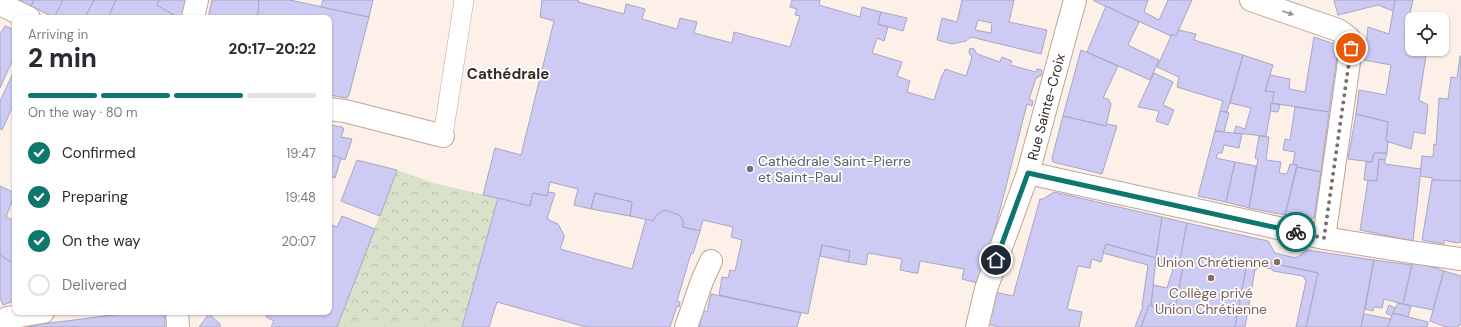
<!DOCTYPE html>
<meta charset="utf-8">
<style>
body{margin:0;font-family:"DM Sans",sans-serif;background:#f2f2f3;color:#2b2b33;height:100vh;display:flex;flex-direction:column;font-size:15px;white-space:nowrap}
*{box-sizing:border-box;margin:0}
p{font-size:13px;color:#7c7c81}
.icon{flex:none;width:22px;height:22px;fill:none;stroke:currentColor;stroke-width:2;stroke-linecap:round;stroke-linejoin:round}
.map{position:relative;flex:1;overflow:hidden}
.side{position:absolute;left:12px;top:15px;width:320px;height:300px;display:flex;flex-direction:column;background:#fff;border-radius:8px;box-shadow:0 1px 3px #0004}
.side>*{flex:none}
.controls{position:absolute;left:1405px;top:12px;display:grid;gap:8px}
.controls a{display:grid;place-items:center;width:44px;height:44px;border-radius:8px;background:#fff;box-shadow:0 1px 3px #0004;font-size:20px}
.pin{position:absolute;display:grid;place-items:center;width:34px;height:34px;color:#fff;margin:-17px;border:2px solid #fff;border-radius:50%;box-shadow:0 1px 4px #0007}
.courier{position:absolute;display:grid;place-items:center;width:40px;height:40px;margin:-20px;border:3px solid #0f766e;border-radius:50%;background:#fff;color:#222;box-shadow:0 1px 5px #0007}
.overview em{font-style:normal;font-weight:800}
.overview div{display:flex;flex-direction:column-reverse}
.overview{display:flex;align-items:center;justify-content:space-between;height:68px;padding:0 16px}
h1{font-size:26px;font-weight:800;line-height:30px}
.bar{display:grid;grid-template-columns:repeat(4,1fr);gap:6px 4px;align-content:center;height:48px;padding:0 16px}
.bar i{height:5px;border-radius:3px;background:#e1e1e2}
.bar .current{background:#0f766e}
.bar p{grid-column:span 4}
ol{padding:0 16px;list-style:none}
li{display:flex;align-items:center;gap:12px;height:44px}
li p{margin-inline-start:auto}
li .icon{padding:4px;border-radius:50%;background:#0f766e;color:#fff;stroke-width:4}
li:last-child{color:#7c7c81}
li i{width:22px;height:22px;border:2px solid #e1e1e2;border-radius:50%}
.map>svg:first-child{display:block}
</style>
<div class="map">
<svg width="1461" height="327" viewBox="0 0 1461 327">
<defs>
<pattern id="forest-crowns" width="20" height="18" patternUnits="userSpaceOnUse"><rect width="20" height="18" fill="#d8e2ca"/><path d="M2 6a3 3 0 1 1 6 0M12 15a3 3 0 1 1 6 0" fill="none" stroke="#bac2ad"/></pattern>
</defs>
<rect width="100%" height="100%" fill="#fcf0e9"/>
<path fill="url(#forest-crowns)" d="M397,170l36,13 65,15 -36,129h-125z"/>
<g fill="#cdcaf3" stroke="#a8a7c3" fill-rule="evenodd">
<path d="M17,0h17l-3,6z"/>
<path d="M34,0h29l-8,18 -24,-12z"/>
<path d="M63,0h31l-9,18h-25l-5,-2z"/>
<path d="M94,0h22l-7,16 -3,-1 -2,3h-19z"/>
<path d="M116,0h43l-2,5 22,13h-75l2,-3 3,1z"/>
<path d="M159,0h31l-5,18h-6l-22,-13z"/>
<path d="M212,0h47l-1,15h-2v3h-48z"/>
<path d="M259,0h31l79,17 -20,78 -2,3 -18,-3v-77h-60l-11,-3z"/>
<path d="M323,0h50l-4,17 -48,-10z"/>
<path d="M542,0h37l-1,2 46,12 2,-10 19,5 -3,10 35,10 3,-11 17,4 -3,11 38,10 2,-11 56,15 10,-31 -5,-1 2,-6 -7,-2 2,-7h28l-1,5 41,12 2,-10 19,5 -3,12 10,3 -4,14 -7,-3 -5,15 30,9 -5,14 13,5 -3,11 27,8 8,-25h1l2,-6 21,7 6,-19 -3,-4 1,-5 4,1 3,5 23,8 2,-5 10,4 -2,4 26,7 1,-3 5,1v5l-6,3 -7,21 4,2 -1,5 -5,-2 -46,180 -19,-5 2,-10 -44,-8 -2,12h-3l-15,-3 2,-11 -34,-6 -2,12 -18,-3 2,-11 -28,-6 -14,69 -89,-19 3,-18 6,1 2,-8 5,1 7,-31 -11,-3 2,-10 -30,-7 -3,11 -17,-4v-6l-4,-6 -15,-5 -7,5 -4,6 -23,-5 2,-14 -37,-9 -4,16 -17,-4 4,-16 -28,-7 -3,14 -14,-3 -3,13 -47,-11 12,-47 26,7 33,-134 -14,-4z"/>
<path d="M962,0h52l-5,22 38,8 -6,24 -70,-17 -5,4 -14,3 -15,-4 5,-22 15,4zM978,20l14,3 -1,10 -16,-3z"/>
<path d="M1094,0h54l-4,12 15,8 9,-20h24l-16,36 -4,-2 -1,2 -77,-35z"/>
<path d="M1334,0h61l-2,11 -15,-6 -40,10z"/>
<path d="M1395,0h18l-8,35 7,1v13h15l-8,51 9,5 -3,29 -11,-2 -3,17 -25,-8 2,-19 -32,-8 3,-24 27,5 5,-30 -27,-5 4,-33 21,7z"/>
<path d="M1106,6l33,16 -11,23 31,15 -9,20 -63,-28z"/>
<path d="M881,12l26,6 -4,13 -25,-7z"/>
<path d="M5,26l10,4v30l-2,-1 -13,29v-54z"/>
<path d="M1179,30l17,4 -2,6 49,15 -16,57 -7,-1 3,-10 -46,-14 2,-10 -22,-10 14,-31 1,-2 4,2z"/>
<path d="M1314,37l23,8 1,5 -9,62 -58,-9 3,-11 -9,-1 5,-16 20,4 -1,10 16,3z"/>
<path d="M1081,50l37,16 -15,32 5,1 3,5 -5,22 -43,-10z"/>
<path d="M1243,55l30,10 -8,26 9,1 -8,44 -32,-3 2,-7 9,3 6,-21 -21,-5z"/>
<path d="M1460,56h1v125l-29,-1v-2l-12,-2 2,-20 11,1 1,-13 2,1 3,-47 9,1 3,-22 6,1z"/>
<path d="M15,69v38l-2,-1 -11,24 -2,-1v-28z"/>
<path d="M1154,73l19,9 -10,23 11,5 -6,15 -12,-4 3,-10 -21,-4z"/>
<path d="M1271,103l9,2 -2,7 -8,-1z"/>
<path d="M1295,107l34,5 -8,60 -24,-5v-2l-4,-1 2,-12 -12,-2 2,-11 5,1z"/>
<path d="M1220,111l9,2 -5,19 -9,-1z"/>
<path d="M1356,114l32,8 -2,19h2l-1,12h-13l-2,9 -24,-3z"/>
<path d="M1063,116l43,10 1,-2 10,2 -15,48 -49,-12 -1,-4z"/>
<path d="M329,125l13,2 2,2 -3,8 11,2 -7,21 -14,-5 1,-3 -3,-1z"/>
<path d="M1215,131l27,3 -3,14 -15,-3 -2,8h-4l-2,5 19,4 -9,40 -28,-6z"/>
<path d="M1259,136l10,1 -3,23 15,2 -2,11 8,1 3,-10 7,1 -12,50 -36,-7 9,-49 -3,-1z"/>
<path d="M329,151l3,1 -1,3 10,3 -6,20 -6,-2z"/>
<path d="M1374,153h13l-2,7 -6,-1 -2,22 -13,-1 2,-18h6z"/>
<path d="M1379,159l6,1v4l36,5 -8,72 -53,-11 8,-50 9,1z"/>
<path d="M357,160l40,10 -17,46 -39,-15z"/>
<path d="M1235,162l21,4 -7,42 -23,-6z"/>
<path d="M1297,167l24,5 -7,46 -4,2 -25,-5z"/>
<path d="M1432,180l29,1v61l-4,1 -13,-3v4l-22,-4z"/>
<path d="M0,186l15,7 -9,24 9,4v43l-15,-9z"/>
<path d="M548,192l7,1 -8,26 11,5 6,11v3l-4,11 72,20 14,-50 7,2 4,-6 7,-5 15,5 4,6v6l17,4 -7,23 -2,-1 -14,48 3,1 -1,5 -2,-1 -7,21h-84l-89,-25 -8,25h-27l36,-129 32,8 3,-13 14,3z"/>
<path d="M1054,192l108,25 -6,41 -50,-14 -5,18 -9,-3 -2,9 -12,-2 -11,43 15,3 -3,15h-81l-10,-3 7,-32 18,4 27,-97h3z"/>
<path d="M595,193l37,9 -2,14 -39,-7z"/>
<path d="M342,216l33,13 -38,98h-66l3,-6 -8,-4 2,-5h61v-88l8,3z"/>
<path d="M1162,217l25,6 -8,43 4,1 -7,37 -6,-1 -4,8 -15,-5 2,-21 14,3 8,-25 -19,-5z"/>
<path d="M1187,223l81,18 7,12 21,5 11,-8 67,10 -13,67h-55l12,-54 -70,-15 -13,69h-94l8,-22 17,6 4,-8 6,1 7,-37 -4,-1z"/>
<path d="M1106,244l50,14 -5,48 -2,-1 -8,22h-6l8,-21h-1l6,-41 -45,-12z"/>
<path d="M822,245l28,6 -2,11 -28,-6z"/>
<path d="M0,255l15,9 -1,37 -11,4 -3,-7z"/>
<path d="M1156,258l19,5 -2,5 -17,-4z"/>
<path d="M1248,258l70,15 -12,54h-10l10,-46 -3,-5 -30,-5 -1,-2 -12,-2 -5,3 -10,57h-10z"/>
<path d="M1374,260l38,5 -9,39 -19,-5 -2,9 -8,-1 -1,4 -8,-2z"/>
<path d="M1413,260l31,11 -11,39 -30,-6z"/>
<path d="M1444,271l17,5v49h-2l-1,2h-12l-16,-6z"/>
<path d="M711,294l90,19 -4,14h-98l4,-17 4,2z"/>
<path d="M1398,303l13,3 -3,11 -15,-4z"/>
<path d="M1389,305l6,3 -3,8 -6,-3z"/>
<path d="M137,312h22l6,5v10h-139l16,-3z"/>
<path d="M1393,313l35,9 -1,5h-40z"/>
<path d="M209,314l11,10v3h-21z"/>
<path d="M1364,314l27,5 -4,8h-26z"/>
</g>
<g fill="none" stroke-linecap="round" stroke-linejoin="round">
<defs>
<path id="service" d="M443,136l21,-136"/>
<g id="pedestrian">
<path d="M0,4l29,14"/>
<path d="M329,109l16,2 98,25"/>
</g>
<g id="minor">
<path d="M1251,0l87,30 11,8 2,10 -27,190"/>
<path d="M193,18l4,-18"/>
<path d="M1028,173l296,65 87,14 50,7"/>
<path d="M177,312l1,15"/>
<path d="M0,326l7,-8 36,-6"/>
<path d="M686,327l16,-46 9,-20"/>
<path d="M977,327l9,-38 42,-116 47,-173"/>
</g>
</defs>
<use href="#service" stroke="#c1a594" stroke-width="20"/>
<use href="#pedestrian" stroke="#c1a594" stroke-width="24"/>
<use href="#minor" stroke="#c1a594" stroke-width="24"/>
<use href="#service" stroke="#fff" stroke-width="19"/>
<use href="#pedestrian" stroke="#fff" stroke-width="22"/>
<use href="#minor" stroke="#fff" stroke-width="22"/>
</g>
<defs><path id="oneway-solid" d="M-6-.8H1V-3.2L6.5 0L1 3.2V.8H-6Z"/></defs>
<use fill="#9a9592" href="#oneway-solid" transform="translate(1288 13) rotate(19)"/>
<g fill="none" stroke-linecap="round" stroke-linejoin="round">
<path stroke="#7b706a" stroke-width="4" stroke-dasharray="0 7.2" d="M1296,232l28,6 27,-190"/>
<path stroke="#0f766e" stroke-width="5" d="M996,260l32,-87 268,59"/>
</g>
<circle fill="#6b7280" stroke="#fff" stroke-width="1.5" cx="750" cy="169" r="4"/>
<g fill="#8d6e63" stroke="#fff" stroke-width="1.5">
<circle cx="1277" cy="262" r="4"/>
<circle cx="1211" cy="278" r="4"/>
</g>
<g text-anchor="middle" stroke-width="3.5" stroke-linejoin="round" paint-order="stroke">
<g font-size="14" fill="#362b25" stroke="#fff">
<text transform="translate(1046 107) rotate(-75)" y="5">Rue Sainte-Croix</text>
</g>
<g font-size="14" fill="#5b616d" stroke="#fff" text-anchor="start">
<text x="758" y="166">Cathédrale Saint-Pierre<tspan x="758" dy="16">et Saint-Paul</tspan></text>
</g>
<g font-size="14" fill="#785e54" stroke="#fff" text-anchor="end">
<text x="1269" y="267">Union Chrétienne</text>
<text x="1211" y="298" text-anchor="middle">Collège privé<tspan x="1211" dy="16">Union Chrétienne</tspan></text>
</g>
<g font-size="15" font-weight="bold" fill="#362b25" stroke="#fff">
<text x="508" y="79">Cathédrale</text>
</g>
</g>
</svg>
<div class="controls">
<a><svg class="icon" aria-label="locate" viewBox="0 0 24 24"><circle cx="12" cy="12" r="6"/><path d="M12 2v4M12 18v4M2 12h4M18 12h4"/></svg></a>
</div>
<div class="pin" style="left:1351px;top:48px;background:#ea580c"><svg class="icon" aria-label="bag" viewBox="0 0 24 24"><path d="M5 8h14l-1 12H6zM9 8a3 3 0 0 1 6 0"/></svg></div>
<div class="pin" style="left:996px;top:260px;background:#1f2937"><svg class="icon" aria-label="home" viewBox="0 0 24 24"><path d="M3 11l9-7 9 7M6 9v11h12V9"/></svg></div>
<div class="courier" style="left:1296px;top:232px"><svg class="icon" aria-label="bike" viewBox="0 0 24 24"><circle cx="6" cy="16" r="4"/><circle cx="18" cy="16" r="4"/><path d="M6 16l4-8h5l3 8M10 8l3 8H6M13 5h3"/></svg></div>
<section class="side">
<div class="overview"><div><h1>2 min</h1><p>Arriving in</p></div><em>20:17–20:22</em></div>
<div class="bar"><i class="current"></i><i class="current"></i><i class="current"></i><i></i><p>On the way · 80 m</p></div>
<ol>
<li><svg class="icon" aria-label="check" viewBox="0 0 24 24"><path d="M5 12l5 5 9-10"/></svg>Confirmed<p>19:47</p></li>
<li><svg class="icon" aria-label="check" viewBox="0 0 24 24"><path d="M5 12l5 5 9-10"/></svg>Preparing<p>19:48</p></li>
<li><svg class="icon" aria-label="check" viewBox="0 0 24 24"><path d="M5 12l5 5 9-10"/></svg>On the way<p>20:07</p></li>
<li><i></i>Delivered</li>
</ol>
</section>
</div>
